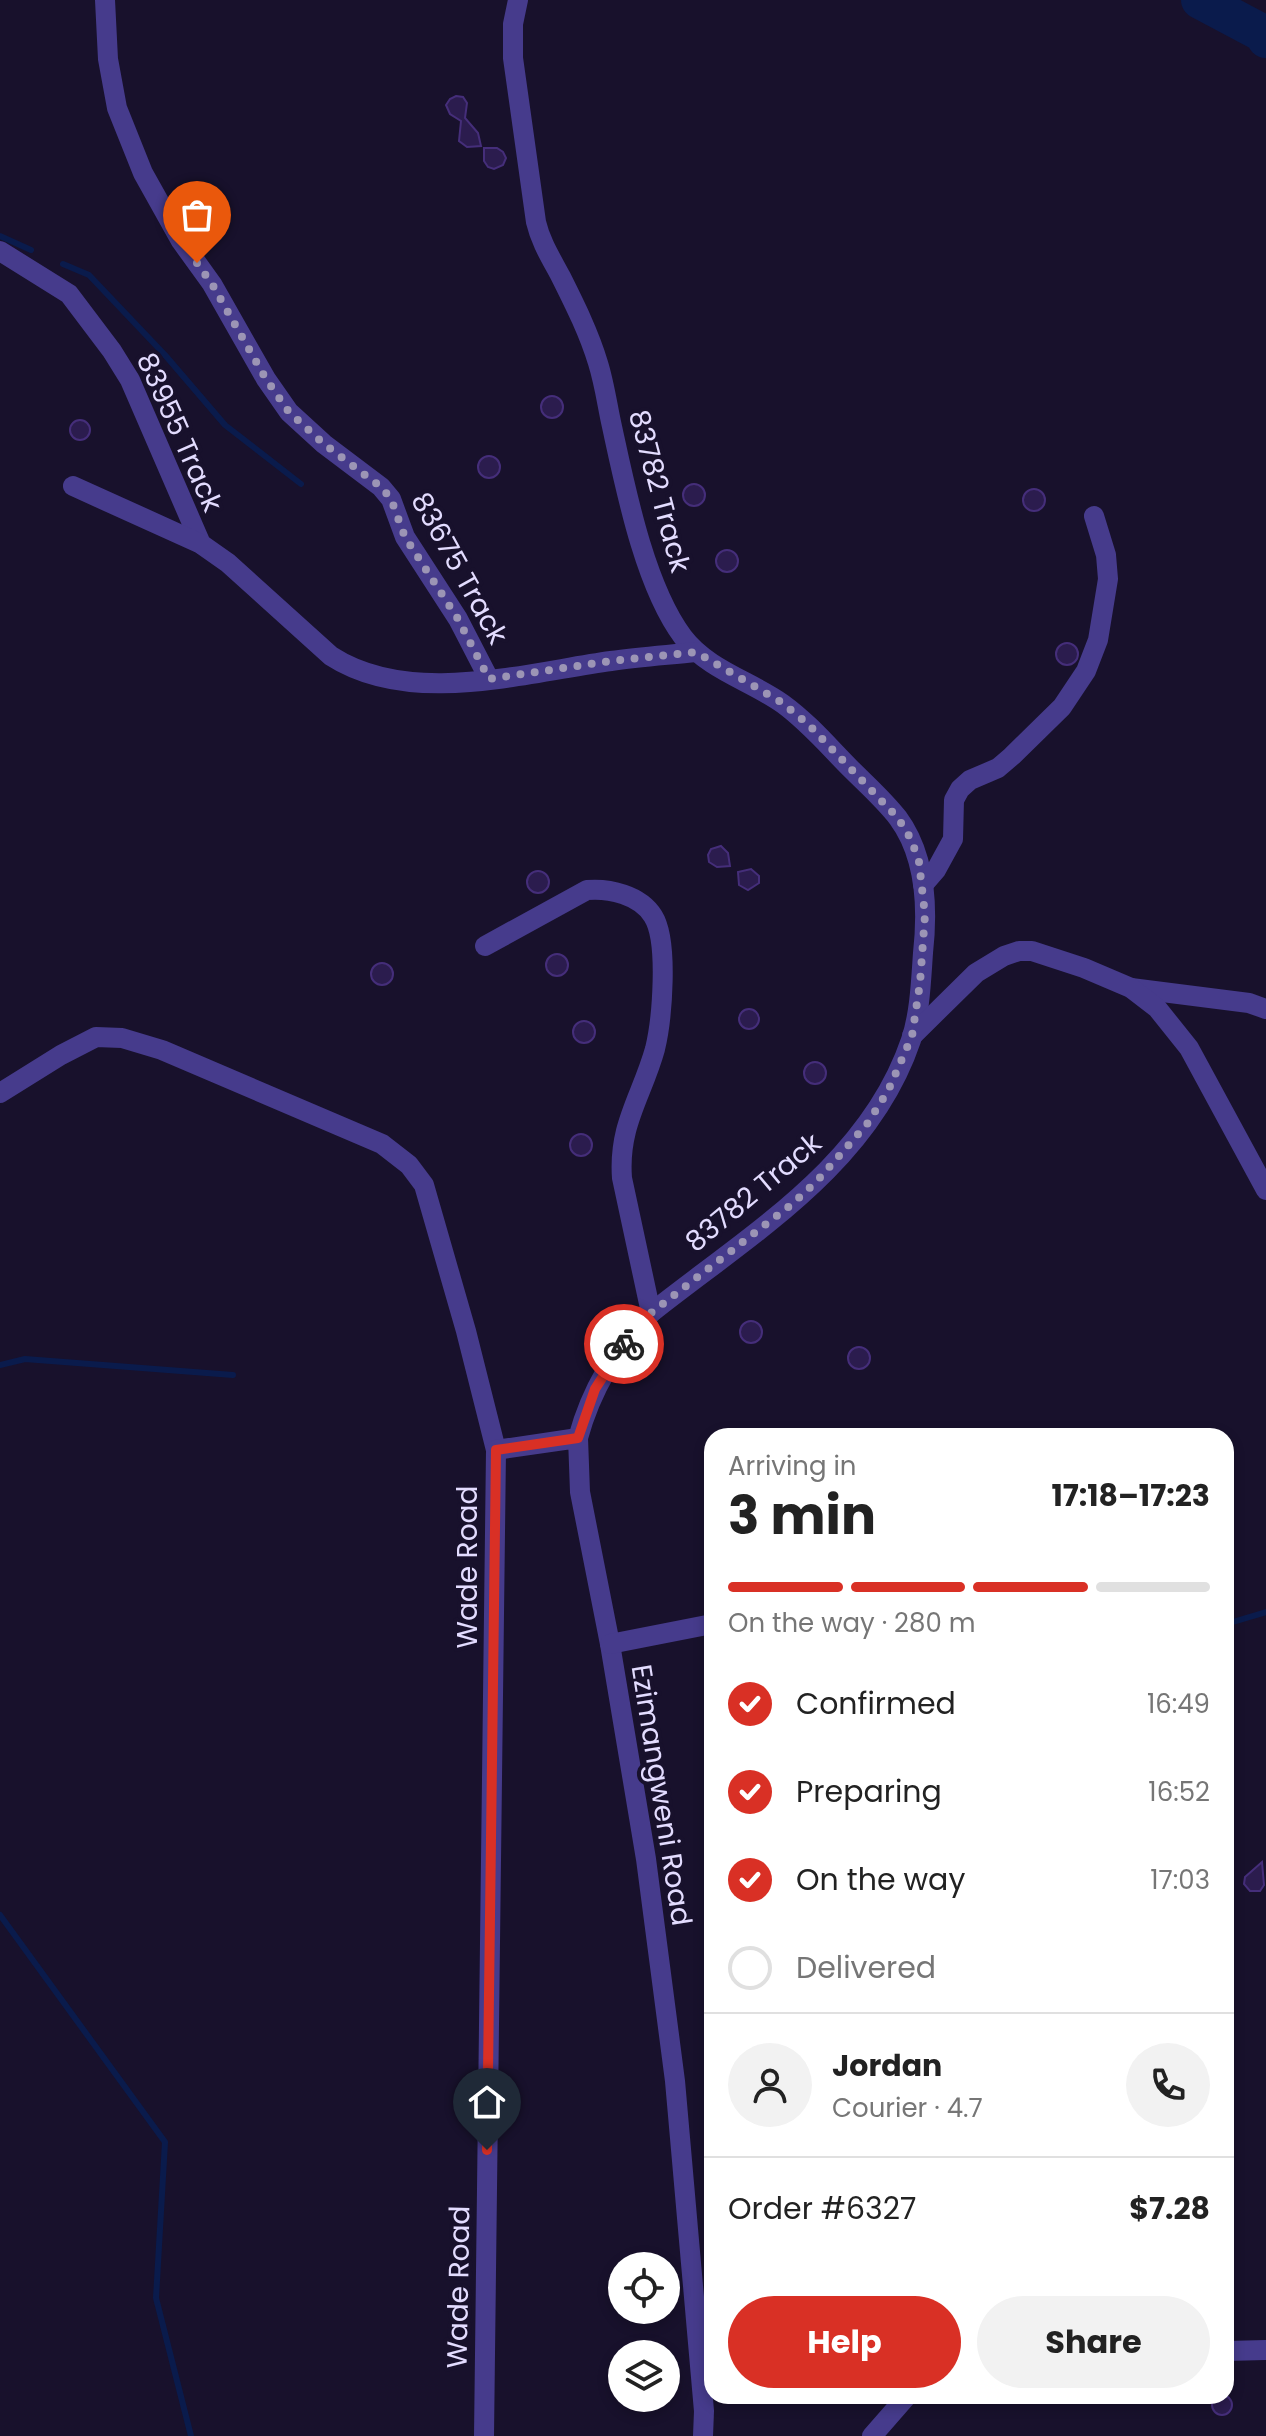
<!DOCTYPE html>
<meta charset="utf-8">
<style>
body{margin:0;font-family:Poppins,sans-serif;background:#f2f2f2;color:#222;height:100vh;display:flex;flex-direction:column;font-size:30px;white-space:nowrap}
*{box-sizing:border-box;margin:0}
p{font-size:26px;color:#767676}
.icon{flex:none;width:44px;height:44px;fill:none;stroke:currentColor;stroke-width:2;stroke-linecap:round;stroke-linejoin:round}
.map{position:relative;flex:1;overflow:hidden}
.side{position:absolute;left:704px;top:1428px;width:530px;height:976px;display:flex;flex-direction:column;background:#fff;border-radius:24px;box-shadow:0 4px 12px #0003}
.side>*{flex:none}
.controls{position:absolute;left:608px;top:2252px;display:grid;gap:16px}
.controls a{display:grid;place-items:center;width:72px;height:72px;border-radius:50%;background:#fff;box-shadow:0 4px 12px #0003;font-size:40px}
.pin{position:absolute;display:grid;place-items:center;width:68px;height:68px;color:#fff;margin:-82px -34px;border-radius:50% 50% 50% 0;rotate:-45deg;box-shadow:0 0 8px #0007}
.pin .icon{rotate:45deg}
.courier{position:absolute;display:grid;place-items:center;width:80px;height:80px;margin:-40px;border:6px solid #d93025;border-radius:50%;background:#fff;color:#222;box-shadow:0 2px 10px #0007}
.headline em{font-style:normal;font-weight:700}
.headline div{display:flex;flex-direction:column-reverse}
.headline{display:flex;align-items:center;justify-content:space-between;height:136px;padding:0 24px}
h1{font-size:52px;font-weight:700;line-height:60px}
.bar{display:grid;grid-template-columns:repeat(4,1fr);gap:12px 8px;align-content:center;height:96px;padding:0 24px}
.bar i{height:10px;border-radius:6px;background:#e0e0e0}
.bar .on{background:#d93025}
.bar p{grid-column:span 4}
.line{display:flex;align-items:center;gap:20px;padding:0 24px;border-top:2px solid #e0e0e0}
.line div{flex:1}
.round{display:grid;place-items:center;flex:none;width:84px;height:84px;border-radius:42px;background:#f2f2f2}
ol{padding:0 24px;list-style:none}
li{display:flex;align-items:center;gap:24px;height:88px}
li p{margin-inline-start:auto}
li .icon{padding:8px;border-radius:50%;background:#d93025;color:#fff;stroke-width:4}
li:last-child{color:#767676}
li i{width:44px;height:44px;border:4px solid #e0e0e0;border-radius:50%}
.cta{display:flex;gap:16px;margin-top:auto;padding:16px 24px}
.cta a{flex:1;height:92px;border-radius:48px;background:#d93025;color:#fff;font-size:32px;font-weight:700;line-height:92px;text-align:center}
.cta a+a{background:#f2f2f2;color:#222}
.map>svg:first-child{display:block}
</style>
<div class="map">
<svg width="1266" height="2436" viewBox="0 0 1266 2436">
<rect width="100%" height="100%" fill="#18112c"/>
<g fill="none" stroke-linecap="round" stroke-linejoin="round">
<g stroke="#0a1b4c" stroke-width="6">
<path d="M0,236l31,14"/>
<path d="M63,264l26,11 76,80 60,70 76,59"/>
<path d="M0,1365l25,-6 208,16"/>
<path d="M1226,1624l40,-12"/>
<path d="M0,1915l165,227 -9,156 35,138"/>
</g>
<path stroke="#0a1b4c" stroke-width="38" d="M1200,0l64,34 2,5"/>
</g>
<g fill="#2b1c4e" stroke="#452e7a" stroke-width="2">
<path d="M456,96l7,1 4,6 -2,15 13,15 3,13 -14,1 -8,-6 2,-20 -11,-7 -4,-9 4,-6z"/>
<path d="M484,148h13l6,4 3,6 -3,7 -9,4 -6,-2 -4,-6z"/>
<circle cx="552" cy="407" r="11"/>
<circle cx="80" cy="430" r="10"/>
<circle cx="489" cy="467" r="11"/>
<circle cx="694" cy="495" r="11"/>
<circle cx="1034" cy="500" r="11"/>
<circle cx="727" cy="561" r="11"/>
<circle cx="1067" cy="654" r="11"/>
<path d="M721,846l7,7 2,13 -13,1 -8,-5 -1,-7 3,-6z"/>
<path d="M751,869l8,7v7l-11,7 -9,-5 -1,-13z"/>
<circle cx="538" cy="882" r="11"/>
<circle cx="557" cy="965" r="11"/>
<circle cx="382" cy="974" r="11"/>
<circle cx="749" cy="1019" r="10"/>
<circle cx="584" cy="1032" r="11"/>
<circle cx="815" cy="1073" r="11"/>
<circle cx="581" cy="1145" r="11"/>
<circle cx="751" cy="1332" r="11"/>
<circle cx="859" cy="1358" r="11"/>
<path d="M1262,1862l2,23 -4,6h-10l-6,-7 1,-7z"/>
<circle cx="1222" cy="2405" r="10"/>
</g>
<g fill="none" stroke-linecap="round" stroke-linejoin="round">
<g stroke="#463b8c" stroke-width="20">
<path d="M105,0l3,59 9,49 26,65 38,68 31,43 54,95 23,33 35,32 57,43 10,12 14,38 53,82 31,60"/>
<path d="M518,0l-5,24v34l23,164c5,21 15,36 25,55 14,28 28,56 37,86 6,19 9,40 13,59 14,64 33,163 72,215 25,33 68,44 100,67 26,19 46,43 68,65 16,16 33,31 47,49 28,38 30,90 25,135 -2,28 -3,60 -12,87 -42,125 -162,195 -260,273 -35,35 -60,77 -73,125"/>
<path d="M0,251l69,43 43,57 18,29 71,164"/>
<path d="M73,486l128,58 27,19 103,93c79,51 193,17 280,5 28,-4 57,-6 85,-9"/>
<path d="M923,885l13,-15 17,-31 1,-39 6,-11 10,-9 28,-12 14,-12 50,-49 24,-36 12,-31 10,-61 -2,-24 -12,-39"/>
<path d="M485,946l102,-56c22,-2 53,5 66,26 16,25 9,104 2,133 -13,47 -37,76 -33,129l29,135"/>
<path d="M1131,988l118,15 17,6"/>
<path d="M912,1036l64,-63 28,-17 15,-5h13l52,17 47,20 26,20 32,40 77,142"/>
<path d="M0,1093l61,-38 35,-18 26,1 40,12 220,94 27,21 15,20 42,146 30,119 -12,986"/>
<path d="M496,1450l82,-12 2,54 30,152 36,215 29,222 29,330 -1,25"/>
<path d="M610,1644l102,-20"/>
<path d="M1226,2351l40,-1"/>
<path d="M872,2436l35,-40"/>
</g>
</g>
<g fill="none" stroke-linecap="round" stroke-linejoin="round">
<path stroke="#9c95b5" stroke-width="8" stroke-dasharray="0 14.4" d="M197,263l15,21 54,95 23,33 35,32 57,43 10,12 14,38 53,82 31,60 122,-18 85,-9 85,50 27,22 90,94 13,21 8,23 6,53 -5,68 -8,53 -24,55 -21,33 -50,57 -25,23 -141,109 -27,31"/>
<path stroke="#d93025" stroke-width="10" d="M487,2150l9,-700 82,-12 17,-49 29,-45"/>
</g>
<g text-anchor="middle" stroke-width="8" stroke-linejoin="round" paint-order="stroke">
<g font-size="28" fill="#e3dcff" stroke="#18112c">
<text transform="translate(180 432) rotate(66)" y="10">83955 Track</text>
<text transform="translate(660 491) rotate(75)" y="10">83782 Track</text>
<text transform="translate(460 568) rotate(61)" y="10">83675 Track</text>
<text transform="translate(753 1192) rotate(-40)" y="10">83782 Track</text>
<text transform="translate(467 1567) rotate(-90)" y="10">Wade Road</text>
<text transform="translate(662 1795) rotate(81)" y="10">Ezimangweni Road</text>
<text transform="translate(458 2287) rotate(-89)" y="10">Wade Road</text>
</g>
</g>
</svg>
<div class="controls">
<a><svg class="icon" aria-label="locate" viewBox="0 0 24 24"><circle cx="12" cy="12" r="6"/><path d="M12 2v4M12 18v4M2 12h4M18 12h4"/></svg></a>
<a><svg class="icon" aria-label="layers" viewBox="0 0 24 24"><path d="M12 4l9 5-9 5-9-5zM3 14l9 5 9-5"/></svg></a>
</div>
<div class="pin" style="left:197px;top:263px;background:#ea580c"><svg class="icon" aria-label="bag" viewBox="0 0 24 24"><path d="M5 8h14l-1 12H6zM9 8a3 3 0 0 1 6 0"/></svg></div>
<div class="pin" style="left:487px;top:2150px;background:#1f2937"><svg class="icon" aria-label="home" viewBox="0 0 24 24"><path d="M3 11l9-7 9 7M6 9v11h12V9"/></svg></div>
<div class="courier" style="left:624px;top:1344px"><svg class="icon" aria-label="bike" viewBox="0 0 24 24"><circle cx="6" cy="16" r="4"/><circle cx="18" cy="16" r="4"/><path d="M6 16l4-8h5l3 8M10 8l3 8H6M13 5h3"/></svg></div>
<section class="side">
<div class="headline"><div><h1>3 min</h1><p>Arriving in</p></div><em>17:18–17:23</em></div>
<div class="bar"><i class="on"></i><i class="on"></i><i class="on"></i><i></i><p>On the way · 280 m</p></div>
<ol>
<li><svg class="icon" aria-label="check" viewBox="0 0 24 24"><path d="M5 12l5 5 9-10"/></svg>Confirmed<p>16:49</p></li>
<li><svg class="icon" aria-label="check" viewBox="0 0 24 24"><path d="M5 12l5 5 9-10"/></svg>Preparing<p>16:52</p></li>
<li><svg class="icon" aria-label="check" viewBox="0 0 24 24"><path d="M5 12l5 5 9-10"/></svg>On the way<p>17:03</p></li>
<li><i></i>Delivered</li>
</ol>
<div class="line" style="height:144px"><a class="round"><svg class="icon" aria-label="person" viewBox="0 0 24 24"><circle cx="12" cy="8" r="4"/><path d="M4 21q1-7 8-7t8 7"/></svg></a><div><b>Jordan</b><p>Courier · 4.7</p></div><a class="round"><svg class="icon" aria-label="phone" viewBox="0 0 24 24"><path d="M5 4h4l2 5-3 2q2 4 5 5l2-3 5 2v4C11 20 4 13 5 4z"/></svg></a></div>
<div class="line" style="height:104px"><div>Order #6327</div><b>$7.28</b></div>
<div class="cta"><a>Help</a><a>Share</a></div>
</section>
</div>
